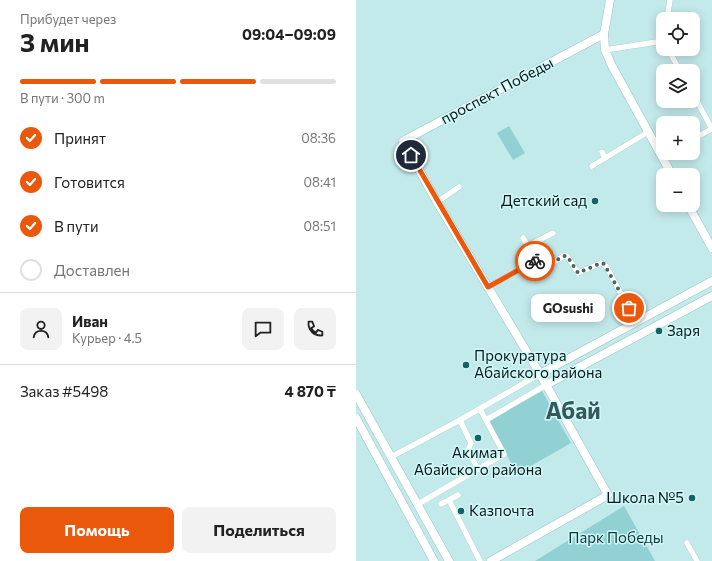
<!DOCTYPE html>
<html lang="ru">
<meta charset="utf-8">
<style>
body{margin:0;font-family:Commissioner,sans-serif;background:#f2f2f2;color:#222;height:100vh;display:flex;flex-direction:column;font-size:15px;white-space:nowrap}
*{box-sizing:border-box;margin:0}
p{font-size:13px;color:#767676}
.icon{flex:none;width:22px;height:22px;fill:none;stroke:currentColor;stroke-width:2;stroke-linecap:round;stroke-linejoin:round}
.map{position:relative;flex:1;overflow:hidden}
.panel{display:flex;flex-direction:column;background:#fff;width:356px}
.panel>*{flex:none}
.tools{position:absolute;left:300px;top:12px;display:grid;gap:8px}
.tools a{display:grid;place-items:center;width:44px;height:44px;border-radius:8px;background:#fff;box-shadow:0 2px 10px #0003;font-size:20px}
.pin{position:absolute;display:grid;place-items:center;width:34px;height:34px;color:#fff;margin:-17px;border:2px solid #fff;border-radius:50%;box-shadow:0 1px 4px #0007}
.courier{position:absolute;display:grid;place-items:center;width:40px;height:40px;margin:-20px;border:3px solid #ea580c;border-radius:50%;background:#fff;color:#222;box-shadow:0 1px 5px #0007}
.bubble{position:absolute;height:28px;border-radius:8px;background:#fff;box-shadow:0 2px 10px #0003;font-size:13px;font-weight:700;line-height:28px;text-align:center}
.overview em{font-style:normal;font-weight:700}
.overview div{display:flex;flex-direction:column-reverse}
.overview{display:flex;align-items:center;justify-content:space-between;height:68px;padding:0 20px}
h1{font-size:26px;font-weight:700;line-height:30px}
.bar{display:grid;grid-template-columns:repeat(4,1fr);gap:6px 4px;align-content:center;height:48px;padding:0 20px}
.bar i{height:5px;border-radius:3px;background:#e0e0e0}
.bar .on{background:#ea580c}
.bar p{grid-column:span 4}
.line{display:flex;align-items:center;gap:10px;padding:0 20px;border-top:1px solid #e0e0e0}
.line div{flex:1}
.round{display:grid;place-items:center;flex:none;width:42px;height:42px;border-radius:8px;background:#f2f2f2}
ol{padding:0 20px;list-style:none}
li{display:flex;align-items:center;gap:12px;height:44px}
li p{margin-inline-start:auto}
li .icon{padding:4px;border-radius:50%;background:#ea580c;color:#fff;stroke-width:4}
li:last-child{color:#767676}
li i{width:22px;height:22px;border:2px solid #e0e0e0;border-radius:50%}
.button{display:flex;gap:8px;margin-top:auto;padding:8px 20px}
.button a{flex:1;height:46px;border-radius:8px;background:#ea580c;color:#fff;font-size:16px;font-weight:700;line-height:46px;text-align:center}
.button a+a{background:#f2f2f2;color:#222}
main{display:flex;flex:1;min-height:0}
.map>svg:first-child{display:block}
</style>
<main>
<section class="panel">
<div class="overview"><div><h1>3 мин</h1><p>Прибудет через</p></div><em>09:04–09:09</em></div>
<div class="bar"><i class="on"></i><i class="on"></i><i class="on"></i><i></i><p>В пути · 300 m</p></div>
<ol>
<li><svg class="icon" aria-label="check" viewBox="0 0 24 24"><path d="M5 12l5 5 9-10"/></svg>Принят<p>08:36</p></li>
<li><svg class="icon" aria-label="check" viewBox="0 0 24 24"><path d="M5 12l5 5 9-10"/></svg>Готовится<p>08:41</p></li>
<li><svg class="icon" aria-label="check" viewBox="0 0 24 24"><path d="M5 12l5 5 9-10"/></svg>В пути<p>08:51</p></li>
<li><i></i>Доставлен</li>
</ol>
<div class="line" style="height:72px"><a class="round"><svg class="icon" aria-label="person" viewBox="0 0 24 24"><circle cx="12" cy="8" r="4"/><path d="M4 21q1-7 8-7t8 7"/></svg></a><div><b>Иван</b><p>Курьер · 4.5</p></div><a class="round"><svg class="icon" aria-label="chat" viewBox="0 0 24 24"><path d="M4 5h16v11H9l-5 4z"/></svg></a><a class="round"><svg class="icon" aria-label="phone" viewBox="0 0 24 24"><path d="M5 4h4l2 5-3 2q2 4 5 5l2-3 5 2v4C11 20 4 13 5 4z"/></svg></a></div>
<div class="line" style="height:52px"><div>Заказ #5498</div><b>4 870 ₸</b></div>
<div class="button"><a>Помощь</a><a>Поделиться</a></div>
</section>
<div class="map">
<svg width="356" height="561" viewBox="0 0 356 561">
<rect width="100%" height="100%" fill="#c3eaeb"/>
<g fill="#91d1d3">
<path d="M153,126l16,27 -12,7 -16,-27z"/>
<path d="M186,391l29,52 -54,31 -29,-53z"/>
<path d="M268,506l31,55h-120z"/>
</g>
<g fill="none" stroke-linecap="round" stroke-linejoin="round">
<defs>
<g id="street">
<path d="M311,19l3,-19"/>
<path d="M312,49l12,22"/>
<path d="M249,50l58,-9"/>
<path d="M337,94l19,35"/>
<path d="M337,139l19,-10"/>
<path d="M246,152l3,6"/>
<path d="M236,166l56,-34"/>
<path d="M81,202l22,-15"/>
<path d="M167,238l5,8"/>
<path d="M179,261l-7,-15 25,-13"/>
<path d="M132,287l47,-26 2,5 6,2 21,-12h3l11,17 23,-10 5,3 30,56"/>
<path d="M130,420l60,-35"/>
<path d="M35,457l69,-37"/>
<path d="M122,469l-10,-18 3,-8 -11,-23 80,-46"/>
<path d="M102,495l-9,5 31,61"/>
<path d="M62,504l86,-50 -24,-45"/>
<path d="M85,504l8,-4"/>
<path d="M331,543l10,18"/>
</g>
<g id="secondary">
<path d="M254,0l-6,34 1,16 7,16 60,109"/>
<path d="M332,205l24,43"/>
<path d="M184,374l172,-93"/>
<path d="M190,385l166,-89"/>
<path d="M0,394l93,167"/>
<path d="M0,418l78,143"/>
<path d="M135,561l117,-66 -68,-121 -103,-172 -34,-61 201,-107"/>
</g>
</defs>
<use href="#street" stroke="#9bc1c2" stroke-width="6"/>
<use href="#secondary" stroke="#9bc1c2" stroke-width="9"/>
<use href="#street" stroke="#fff" stroke-width="5.5"/>
<use href="#secondary" stroke="#fff" stroke-width="8"/>
</g>
<g fill="none" stroke-linecap="round" stroke-linejoin="round">
<path stroke="#4b6363" stroke-width="4" stroke-dasharray="0 7.2" d="M179,261l3,5 5,2 21,-12h3l11,17 23,-10 3,1 25,44"/>
<path stroke="#ea580c" stroke-width="5" d="M55,155l77,132 47,-26"/>
</g>
<g fill="#136365" stroke="#d0f7f8" stroke-width="1.5">
<circle cx="239" cy="201" r="4"/>
<circle cx="303" cy="331" r="4"/>
<circle cx="110" cy="365" r="4"/>
<circle cx="122" cy="438" r="4"/>
<circle cx="336" cy="498" r="4"/>
<circle cx="105" cy="511" r="4"/>
</g>
<g text-anchor="middle" stroke-width="3" stroke-linejoin="round" paint-order="stroke">
<g font-size="15" fill="#0b1a1a" stroke="#d0f7f8">
<text transform="translate(141 91) rotate(-28)" y="5">проспект Победы</text>
</g>
<g font-size="15" fill="#0b1a1a" stroke="#d0f7f8" text-anchor="start">
<text x="231" y="206" text-anchor="end">Детский сад</text>
<text x="311" y="336">Заря</text>
<text x="118" y="361">Прокуратура<tspan x="118" dy="17">Абайского района</tspan></text>
<text x="122" y="458" text-anchor="middle">Акимат<tspan x="122" dy="17">Абайского района</tspan></text>
<text x="328" y="503" text-anchor="end">Школа №5</text>
<text x="113" y="516">Казпочта</text>
</g>
<g font-size="15" fill="#0d393b" stroke="#d0f7f8">
<text x="260" y="543">Парк Победы</text>
</g>
<g font-size="23" font-weight="bold" fill="#355859" stroke="#d0f7f8">
<text x="217" y="419">Абай</text>
</g>
</g>
</svg>
<div class="tools">
<a><svg class="icon" aria-label="locate" viewBox="0 0 24 24"><circle cx="12" cy="12" r="6"/><path d="M12 2v4M12 18v4M2 12h4M18 12h4"/></svg></a>
<a><svg class="icon" aria-label="layers" viewBox="0 0 24 24"><path d="M12 4l9 5-9 5-9-5zM3 14l9 5 9-5"/></svg></a>
<a>+</a>
<a>−</a>
</div>
<div class="pin" style="left:273px;top:308px;background:#ea580c"><svg class="icon" aria-label="bag" viewBox="0 0 24 24"><path d="M5 8h14l-1 12H6zM9 8a3 3 0 0 1 6 0"/></svg></div>
<div class="pin" style="left:55px;top:155px;background:#1f2937"><svg class="icon" aria-label="home" viewBox="0 0 24 24"><path d="M3 11l9-7 9 7M6 9v11h12V9"/></svg></div>
<div class="courier" style="left:179px;top:261px"><svg class="icon" aria-label="bike" viewBox="0 0 24 24"><circle cx="6" cy="16" r="4"/><circle cx="18" cy="16" r="4"/><path d="M6 16l4-8h5l3 8M10 8l3 8H6M13 5h3"/></svg></div>
<div class="bubble" style="left:175px;top:294px;width:74px">GOsushi</div>
</div>
</main>
